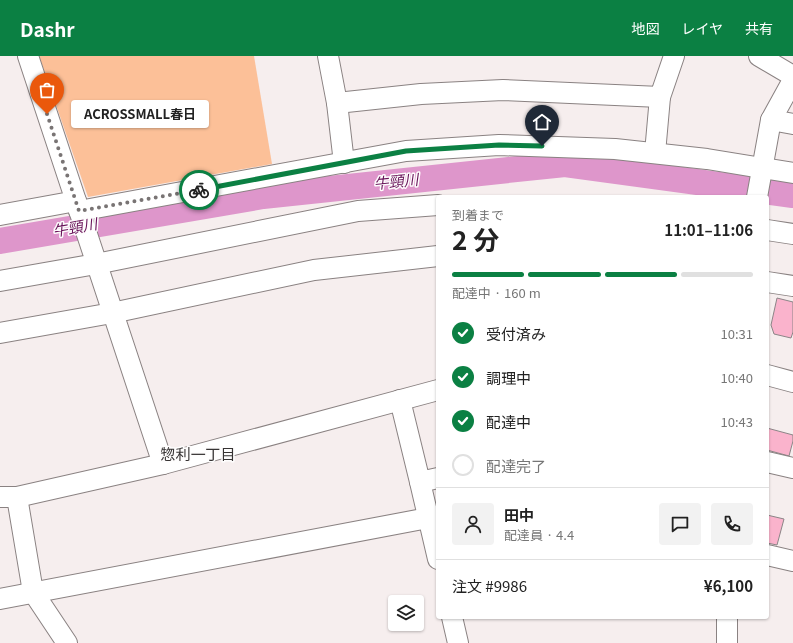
<!DOCTYPE html>
<html lang="ja">
<meta charset="utf-8">
<style>
body{margin:0;font-family:Georgia,"Noto Sans JP",serif;background:#f2f2f2;color:#222;height:100vh;display:flex;flex-direction:column;font-size:15px;white-space:nowrap}
*{box-sizing:border-box;margin:0}
p{font-size:13px;color:#767676}
.icon{flex:none;width:22px;height:22px;fill:none;stroke:currentColor;stroke-width:2;stroke-linecap:round;stroke-linejoin:round}
.map{position:relative;flex:1;overflow:hidden}
.side{position:absolute;left:436px;top:139px;width:333px;height:424px;display:flex;flex-direction:column;background:#fff;border-radius:4px;box-shadow:0 1px 3px #0004}
.side>*{flex:none}
.fabs{position:absolute;left:388px;top:539px;display:grid;gap:8px}
.fabs a{display:grid;place-items:center;width:36px;height:36px;border-radius:4px;background:#fff;box-shadow:0 1px 3px #0004;font-size:20px}
.pin{position:absolute;display:grid;place-items:center;width:34px;height:34px;color:#fff;margin:-41px -17px;border-radius:50% 50% 50% 0;rotate:-45deg;box-shadow:0 0 4px #0007}
.pin .icon{rotate:45deg}
.courier{position:absolute;display:grid;place-items:center;width:40px;height:40px;margin:-20px;border:3px solid #0b8043;border-radius:50%;background:#fff;color:#222;box-shadow:0 1px 5px #0007}
.bubble{position:absolute;height:28px;border-radius:4px;background:#fff;box-shadow:0 1px 3px #0004;font-size:13px;font-weight:700;line-height:28px;text-align:center}
.summary em{font-style:normal;font-weight:700}
.summary div{display:flex;flex-direction:column-reverse}
.summary{display:flex;align-items:center;justify-content:space-between;height:68px;padding:0 16px}
h1{font-size:26px;font-weight:700;line-height:30px}
.bar{display:grid;grid-template-columns:repeat(4,1fr);gap:6px 4px;align-content:center;height:48px;padding:0 16px}
.bar i{height:5px;border-radius:3px;background:#e0e0e0}
.bar .active{background:#0b8043}
.bar p{grid-column:span 4}
.line{display:flex;align-items:center;gap:10px;padding:0 16px;border-top:1px solid #e0e0e0}
.line div{flex:1}
.round{display:grid;place-items:center;flex:none;width:42px;height:42px;border-radius:4px;background:#f2f2f2}
ol{padding:0 16px;list-style:none}
li{display:flex;align-items:center;gap:12px;height:44px}
li p{margin-inline-start:auto}
li .icon{padding:4px;border-radius:50%;background:#0b8043;color:#fff;stroke-width:4}
li:last-child{color:#767676}
li i{width:22px;height:22px;border:2px solid #e0e0e0;border-radius:50%}
header{display:flex;align-items:center;gap:24px;box-sizing:border-box;height:56px;padding:0 20px;background:#0b8043;color:#fff}
header strong{font-size:19px}
nav{display:flex;gap:22px;margin-inline-start:auto;font-size:14px}
.map>svg:first-child{display:block}
</style>
<header>
<strong>Dashr</strong>
<nav><a>地図</a><a>レイヤ</a><a>共有</a></nav>
</header>
<div class="map">
<svg width="793" height="587" viewBox="0 0 793 587">
<rect width="100%" height="100%" fill="#f6eeee"/>
<path fill="#fcc098" d="M39,0h215l18,108 -184,33z"/>
<g fill="none" stroke-linecap="round" stroke-linejoin="round">
<path stroke="#de96cb" stroke-width="26" d="M0,185l263,-45 302,-32 228,31"/>
</g>
<g fill="#fab3cc" stroke="#8c8587">
<path d="M777,242l16,4v30l-2,6 -17,-4 -3,-9z"/>
<path d="M767,372l26,7v6l-4,15 -22,-6z"/>
<path d="M767,459l17,4 -7,26 -10,-2z"/>
</g>
<g fill="none" stroke-linecap="round" stroke-linejoin="round">
<defs>
<g id="minor">
<path d="M28,0l135,408"/>
<path d="M328,0l9,47 84,-9 82,-4 157,7 14,-41"/>
<path d="M759,0l34,20"/>
<path d="M337,47l7,60"/>
<path d="M771,64l22,4"/>
<path d="M655,97l5,-56"/>
<path d="M757,141l14,-77 22,-40"/>
<path d="M79,155l327,-60 93,-6 116,4 92,10 86,14"/>
<path d="M0,159l76,-14"/>
<path d="M767,174l26,4"/>
<path d="M0,225l96,-17 262,-53 80,-6"/>
<path d="M767,226l26,4"/>
<path d="M0,277l112,-20 202,-43 124,-14"/>
<path d="M767,319l26,7"/>
<path d="M400,344l20,82 18,-4"/>
<path d="M767,406l26,6"/>
<path d="M420,426l18,77"/>
<path d="M0,441h17l146,-33 275,-74"/>
<path d="M17,441l16,95 34,51"/>
<path d="M767,499l26,6"/>
<path d="M0,543l428,-81"/>
<path d="M452,561l6,26"/>
<path d="M727,587v-26"/>
</g>
</defs>
<use href="#minor" stroke="#8a8282" stroke-width="22"/>
<use href="#minor" stroke="#fff" stroke-width="20"/>
</g>
<g fill="none" stroke-linecap="round" stroke-linejoin="round">
<path stroke="#797474" stroke-width="4" stroke-dasharray="0 7.2" d="M47,58l32,97 120,-21"/>
<path stroke="#0b8043" stroke-width="5" d="M199,134l207,-39 93,-6 43,1"/>
</g>
<g text-anchor="middle" stroke-width="3" stroke-linejoin="round" paint-order="stroke">
<g font-size="15" font-style="italic" fill="#681359" stroke="#fefdfd">
<text transform="translate(396 126) rotate(-6)" y="5">牛頸川</text>
<text transform="translate(75 172) rotate(-10)" y="5">牛頸川</text>
</g>
<g font-size="15" fill="#363333" stroke="#fefdfd">
<text x="198" y="404">惣利一丁目</text>
</g>
</g>
</svg>
<div class="fabs">
<a><svg class="icon" aria-label="layers" viewBox="0 0 24 24"><path d="M12 4l9 5-9 5-9-5zM3 14l9 5 9-5"/></svg></a>
</div>
<div class="pin" style="left:47px;top:58px;background:#ea580c"><svg class="icon" aria-label="bag" viewBox="0 0 24 24"><path d="M5 8h14l-1 12H6zM9 8a3 3 0 0 1 6 0"/></svg></div>
<div class="pin" style="left:542px;top:90px;background:#1f2937"><svg class="icon" aria-label="home" viewBox="0 0 24 24"><path d="M3 11l9-7 9 7M6 9v11h12V9"/></svg></div>
<div class="courier" style="left:199px;top:134px"><svg class="icon" aria-label="bike" viewBox="0 0 24 24"><circle cx="6" cy="16" r="4"/><circle cx="18" cy="16" r="4"/><path d="M6 16l4-8h5l3 8M10 8l3 8H6M13 5h3"/></svg></div>
<div class="bubble" style="left:71px;top:44px;width:138px">ACROSSMALL春日</div>
<section class="side">
<div class="summary"><div><h1>2 分</h1><p>到着まで</p></div><em>11:01–11:06</em></div>
<div class="bar"><i class="active"></i><i class="active"></i><i class="active"></i><i></i><p>配達中 · 160 m</p></div>
<ol>
<li><svg class="icon" aria-label="check" viewBox="0 0 24 24"><path d="M5 12l5 5 9-10"/></svg>受付済み<p>10:31</p></li>
<li><svg class="icon" aria-label="check" viewBox="0 0 24 24"><path d="M5 12l5 5 9-10"/></svg>調理中<p>10:40</p></li>
<li><svg class="icon" aria-label="check" viewBox="0 0 24 24"><path d="M5 12l5 5 9-10"/></svg>配達中<p>10:43</p></li>
<li><i></i>配達完了</li>
</ol>
<div class="line" style="height:72px"><a class="round"><svg class="icon" aria-label="person" viewBox="0 0 24 24"><circle cx="12" cy="8" r="4"/><path d="M4 21q1-7 8-7t8 7"/></svg></a><div><b>田中</b><p>配達員 · 4.4</p></div><a class="round"><svg class="icon" aria-label="chat" viewBox="0 0 24 24"><path d="M4 5h16v11H9l-5 4z"/></svg></a><a class="round"><svg class="icon" aria-label="phone" viewBox="0 0 24 24"><path d="M5 4h4l2 5-3 2q2 4 5 5l2-3 5 2v4C11 20 4 13 5 4z"/></svg></a></div>
<div class="line" style="height:52px"><div>注文 #9986</div><b>¥6,100</b></div>
</section>
</div>
